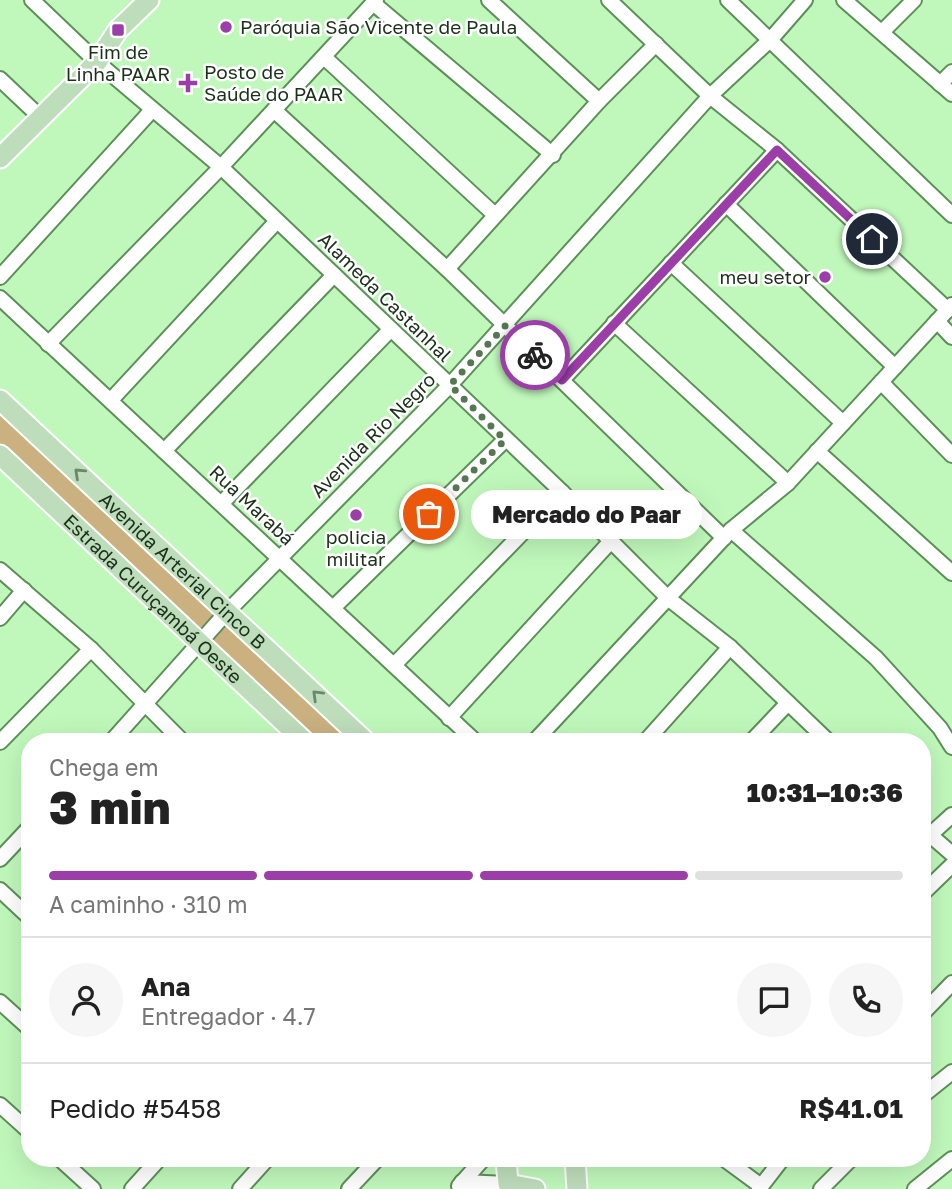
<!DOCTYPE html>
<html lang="pt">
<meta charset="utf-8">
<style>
body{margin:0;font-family:"Golos Text",sans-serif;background:#f6f6f6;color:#222;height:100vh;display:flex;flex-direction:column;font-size:26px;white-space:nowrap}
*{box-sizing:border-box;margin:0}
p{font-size:23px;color:#767676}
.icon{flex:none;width:38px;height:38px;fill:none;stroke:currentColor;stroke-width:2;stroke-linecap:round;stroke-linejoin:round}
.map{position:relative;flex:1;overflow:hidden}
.sheet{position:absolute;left:21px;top:733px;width:910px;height:434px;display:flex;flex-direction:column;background:#fff;border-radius:28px;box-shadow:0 7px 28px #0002}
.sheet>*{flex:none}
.pin{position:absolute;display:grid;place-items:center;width:60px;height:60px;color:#fff;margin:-30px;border:4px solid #fff;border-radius:50%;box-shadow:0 2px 7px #0007}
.courier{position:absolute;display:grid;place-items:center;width:70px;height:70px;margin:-35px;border:5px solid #9b3ea7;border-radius:50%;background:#fff;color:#222;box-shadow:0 2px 9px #0007}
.bubble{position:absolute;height:49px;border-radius:24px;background:#fff;box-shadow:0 7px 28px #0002;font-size:23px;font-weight:800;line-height:49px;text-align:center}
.summary em{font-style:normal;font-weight:800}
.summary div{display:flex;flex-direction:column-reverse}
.summary{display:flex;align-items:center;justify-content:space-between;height:119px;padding:0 28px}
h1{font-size:46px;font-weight:800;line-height:52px}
.bar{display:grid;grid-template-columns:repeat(4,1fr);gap:10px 7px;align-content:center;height:84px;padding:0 28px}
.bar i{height:9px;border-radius:5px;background:#e0e0e0}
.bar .on{background:#9b3ea7}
.bar p{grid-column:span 4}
.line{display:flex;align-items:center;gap:18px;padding:0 28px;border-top:2px solid #e0e0e0}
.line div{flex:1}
.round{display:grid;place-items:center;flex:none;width:74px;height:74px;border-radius:37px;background:#f6f6f6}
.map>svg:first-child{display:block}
</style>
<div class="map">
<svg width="952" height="1189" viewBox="0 0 952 1189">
<rect width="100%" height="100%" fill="#c0f8bb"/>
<path fill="#cbb180" d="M0,400l366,342h-61l-305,-287z"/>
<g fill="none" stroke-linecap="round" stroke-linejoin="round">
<defs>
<g id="minor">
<path d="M32,0l65,62 124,105 341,325 107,107 61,48 99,95"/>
<path d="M489,0l110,101"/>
<path d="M609,0l101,96 67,54 171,160"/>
<path d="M728,0l224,215"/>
<path d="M844,0l108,94"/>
<path d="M373,3l180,152"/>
<path d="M882,32l32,-32"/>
<path d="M324,57l171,158"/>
<path d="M0,79l40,38"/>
<path d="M940,84l12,-12"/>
<path d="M274,110l173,159 277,269"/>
<path d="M726,204l169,163"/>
<path d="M671,263l172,160"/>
<path d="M447,269l152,-168 57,-57"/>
<path d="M0,277l152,-167"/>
<path d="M0,298l476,444"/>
<path d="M937,321l15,16"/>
<path d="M614,323l174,160"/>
<path d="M48,344l173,-177 155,-167"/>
<path d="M562,380l215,-230"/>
<path d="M881,382l71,73"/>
<path d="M111,400l166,-179"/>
<path d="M164,451l170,-176"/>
<path d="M817,451l135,122"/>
<path d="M222,503l169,-174"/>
<path d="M731,530l145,128 64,70 12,19"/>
<path d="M0,570l91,79 92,93"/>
<path d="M334,607l171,-167"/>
<path d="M0,618l24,-28"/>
<path d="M394,665l168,-173"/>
<path d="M449,718l162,-177"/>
<path d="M0,742l91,-93"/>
<path d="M111,742l115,-129 224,-228 260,-289 61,-57 34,-39"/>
<path d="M534,742l197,-212 57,-47 164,-178"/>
<path d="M645,742l85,-95"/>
<path d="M751,742l37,-39"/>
<path d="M922,828l30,26"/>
<path d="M930,835l22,-20"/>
<path d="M0,859l30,-32"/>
<path d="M0,890l30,28"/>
<path d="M922,894l30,-29"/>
<path d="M0,1002l30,27"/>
<path d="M922,1014l30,-31"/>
<path d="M922,1096l30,-24"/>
<path d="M0,1105l30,27"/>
<path d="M59,1158l34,31"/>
<path d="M723,1158l38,28"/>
<path d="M462,1182l46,2 1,5"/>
<path d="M459,1186l25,-28"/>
<path d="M132,1189l28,-31"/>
<path d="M240,1189l28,-31"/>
<path d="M349,1189l29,-31"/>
<path d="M759,1189l24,-31"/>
<path d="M821,1189l31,-31"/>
<path d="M915,1189l37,-30"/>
</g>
<g id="major">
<path d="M0,158l97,-96 21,-32 31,-30"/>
<path id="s1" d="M0,400l366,342"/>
<path id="s2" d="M0,455l305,287"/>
<path d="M506,1158l2,26 27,5"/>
<path d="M575,1158l2,31"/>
</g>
</defs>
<use href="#minor" stroke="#5d9059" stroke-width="18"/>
<use href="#major" stroke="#fff" stroke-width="23"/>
<use href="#minor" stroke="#fff" stroke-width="14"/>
<use href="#major" stroke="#beddbb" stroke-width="19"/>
</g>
<defs><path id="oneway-chevron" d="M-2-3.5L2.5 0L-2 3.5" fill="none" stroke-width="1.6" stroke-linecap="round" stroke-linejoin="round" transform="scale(1.75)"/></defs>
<g stroke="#6c876a">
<use href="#oneway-chevron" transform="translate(79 473) rotate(-137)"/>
<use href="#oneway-chevron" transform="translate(317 695) rotate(-136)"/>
</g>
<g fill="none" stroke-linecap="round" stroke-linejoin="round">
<path stroke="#557752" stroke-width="7" stroke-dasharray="0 12.6" d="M429,514l76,-74 -55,-55 55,-59 30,29"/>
<path stroke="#9b3ea7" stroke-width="9" d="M535,355l27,25 215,-230 95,89"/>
</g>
<g fill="#9b3ea7" stroke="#fff" stroke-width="2.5">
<circle cx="226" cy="27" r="7"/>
<rect x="111" y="23" width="14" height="14" rx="3.5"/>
<path d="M184.5 72.5h7v7h7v7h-7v7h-7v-7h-7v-7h7z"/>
<circle cx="825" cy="277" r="7"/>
<circle cx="356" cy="515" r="7"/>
</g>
<g text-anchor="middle" stroke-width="5" stroke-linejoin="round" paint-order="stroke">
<g font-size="19" fill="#1b311a" stroke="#fff" text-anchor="start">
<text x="240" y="34">Paróquia São Vicente de Paula</text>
<text x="118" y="59" text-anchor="middle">Fim de<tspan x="118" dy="22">Linha PAAR</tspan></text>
<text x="204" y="79">Posto de<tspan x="204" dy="22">Saúde do PAAR</tspan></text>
<text x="811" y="284" text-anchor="end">meu setor</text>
<text x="356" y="544" text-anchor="middle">policia<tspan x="356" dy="22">militar</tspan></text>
</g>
<g font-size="19" fill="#1b311a" stroke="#fff">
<text transform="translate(385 297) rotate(44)" y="7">Alameda Castanhal</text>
<text transform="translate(373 435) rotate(-45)" y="7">Avenida Rio Negro</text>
<text transform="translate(252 505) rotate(43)" y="7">Rua Marabá</text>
<text dy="7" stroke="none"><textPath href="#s1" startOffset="250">Avenida Arterial Cinco B</textPath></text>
<text dy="7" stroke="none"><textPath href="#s2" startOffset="210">Estrada Curuçambá Oeste</textPath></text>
</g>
</g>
</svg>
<div class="pin" style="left:429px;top:514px;background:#ea580c"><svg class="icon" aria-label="bag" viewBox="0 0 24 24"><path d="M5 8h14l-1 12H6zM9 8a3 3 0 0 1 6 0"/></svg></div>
<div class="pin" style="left:872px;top:239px;background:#1f2937"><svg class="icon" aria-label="home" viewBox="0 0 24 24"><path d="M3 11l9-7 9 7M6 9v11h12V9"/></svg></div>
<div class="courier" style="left:535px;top:355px"><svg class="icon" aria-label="bike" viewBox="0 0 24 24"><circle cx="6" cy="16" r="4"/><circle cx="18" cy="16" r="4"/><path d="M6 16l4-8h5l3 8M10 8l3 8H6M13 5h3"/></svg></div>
<div class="bubble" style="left:471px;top:490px;width:231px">Mercado do Paar</div>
<section class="sheet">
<div class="summary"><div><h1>3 min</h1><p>Chega em</p></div><em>10:31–10:36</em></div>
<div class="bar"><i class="on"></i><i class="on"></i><i class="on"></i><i></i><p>A caminho · 310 m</p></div>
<div class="line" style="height:126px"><a class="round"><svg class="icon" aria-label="person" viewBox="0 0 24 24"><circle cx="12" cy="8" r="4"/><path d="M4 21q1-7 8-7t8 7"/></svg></a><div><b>Ana</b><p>Entregador · 4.7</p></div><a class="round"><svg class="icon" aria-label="chat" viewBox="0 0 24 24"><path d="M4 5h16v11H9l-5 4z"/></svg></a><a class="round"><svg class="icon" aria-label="phone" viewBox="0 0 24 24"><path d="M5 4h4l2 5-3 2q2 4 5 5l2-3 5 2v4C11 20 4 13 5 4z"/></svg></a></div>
<div class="line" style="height:91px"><div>Pedido #5458</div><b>R$41.01</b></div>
</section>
</div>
